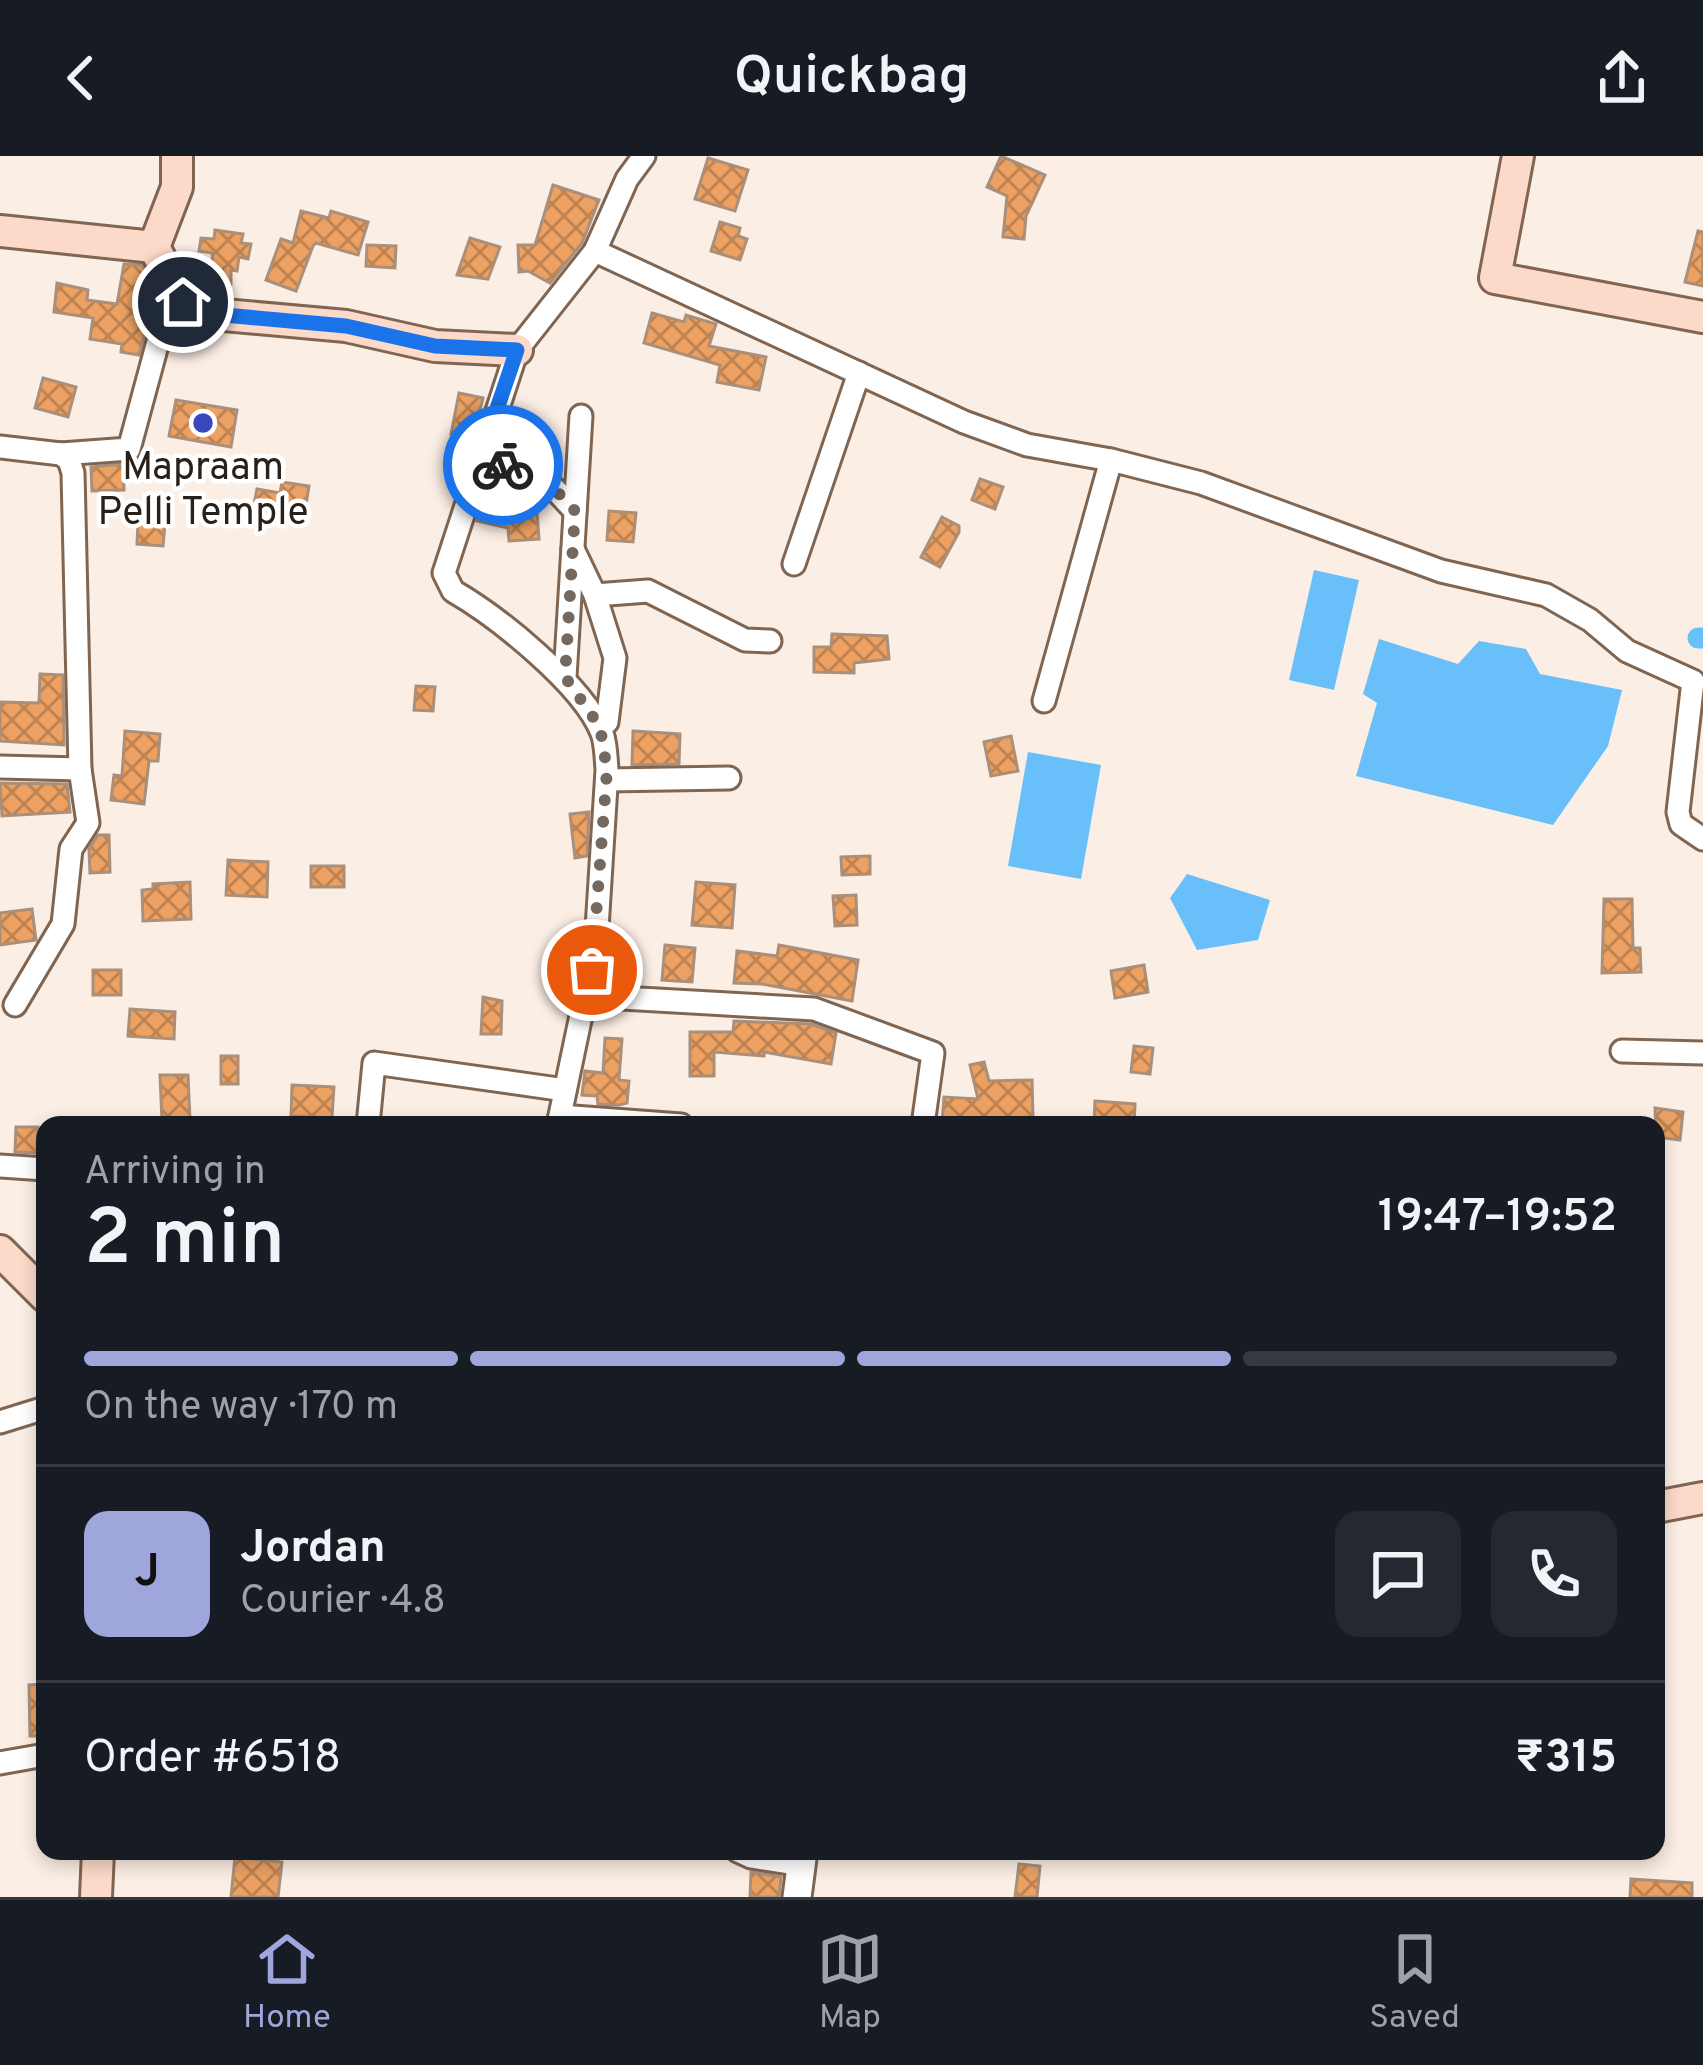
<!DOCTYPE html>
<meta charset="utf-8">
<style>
body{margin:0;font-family:Overpass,sans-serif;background:#242831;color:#f1f3f6;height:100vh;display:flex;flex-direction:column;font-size:45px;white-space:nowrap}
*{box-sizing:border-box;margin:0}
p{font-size:39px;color:#9ea1a6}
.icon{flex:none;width:66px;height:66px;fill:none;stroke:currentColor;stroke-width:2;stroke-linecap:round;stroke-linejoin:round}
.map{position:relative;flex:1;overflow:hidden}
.details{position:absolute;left:36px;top:960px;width:1629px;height:744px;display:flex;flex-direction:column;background:#171b24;border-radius:24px;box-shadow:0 6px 18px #0003}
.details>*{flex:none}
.pin{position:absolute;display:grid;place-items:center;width:102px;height:102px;color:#fff;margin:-51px;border:6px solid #fff;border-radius:50%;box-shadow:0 3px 12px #0007}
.courier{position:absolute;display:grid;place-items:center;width:120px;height:120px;margin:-60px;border:9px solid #1a73e8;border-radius:50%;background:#fff;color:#222;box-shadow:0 3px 15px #0007}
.headline em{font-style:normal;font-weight:600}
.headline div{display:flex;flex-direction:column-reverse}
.headline{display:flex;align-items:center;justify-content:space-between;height:204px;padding:0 48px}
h1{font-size:78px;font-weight:600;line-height:90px}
.bar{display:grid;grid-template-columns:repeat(4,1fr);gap:18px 12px;align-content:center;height:144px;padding:0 48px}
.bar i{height:15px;border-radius:9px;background:#363941}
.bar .selected{background:#9ea6db}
.bar p{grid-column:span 4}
.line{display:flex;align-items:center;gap:30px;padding:0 48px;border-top:3px solid #363941}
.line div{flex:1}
.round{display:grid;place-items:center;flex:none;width:126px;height:126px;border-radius:24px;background:#242831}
header{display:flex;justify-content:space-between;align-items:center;height:156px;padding:0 48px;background:#171b24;font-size:54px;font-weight:600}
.dock{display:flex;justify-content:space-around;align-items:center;height:168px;border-top:3px solid #363941;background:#171b24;font-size:33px;color:#9ea1a6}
.dock a{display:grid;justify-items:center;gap:6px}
.dock .selected{color:#9ea6db}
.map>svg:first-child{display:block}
</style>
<header><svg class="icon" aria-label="back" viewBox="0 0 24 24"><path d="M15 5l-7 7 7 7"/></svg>Quickbag<svg class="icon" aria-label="share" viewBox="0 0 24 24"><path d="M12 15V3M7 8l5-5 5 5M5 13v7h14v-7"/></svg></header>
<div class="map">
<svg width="1703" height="1741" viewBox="0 0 1703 1741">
<defs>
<pattern id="building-cross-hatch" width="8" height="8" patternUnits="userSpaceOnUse" patternTransform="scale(3)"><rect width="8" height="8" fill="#eca163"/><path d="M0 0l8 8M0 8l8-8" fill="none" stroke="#bf8351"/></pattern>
</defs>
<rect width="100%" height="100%" fill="#fbeee5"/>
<g fill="#69bffa">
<path d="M1314,414l45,10 -25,110 -45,-10z"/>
<path d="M1379,483l79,25 21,-23 47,8 14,25 82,16 -14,56 -55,79 -197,-49 21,-73 -14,-9z"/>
<path d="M1028,596l73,13 -20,114 -73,-13z"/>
<path d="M1187,718l83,26 -12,40 -61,10 -27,-52z"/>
</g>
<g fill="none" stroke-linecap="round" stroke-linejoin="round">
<path stroke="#69bffa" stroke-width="21" d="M1698,482h5"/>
</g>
<g fill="url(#building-cross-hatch)" stroke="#ab8f79" stroke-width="3">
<path d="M1001,0l44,19 -19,41 -2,23 -21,-2 4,-41 -20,-9z"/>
<path d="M708,2l40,12 -13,41 -40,-12z"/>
<path d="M553,29l46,15 -17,43 -32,40 -22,-12 -9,1 -1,-27h17z"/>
<path d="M301,55l28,7 2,-7 37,11 -10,33 -42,-12 -3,3 -17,45 -30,-11 15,-41 12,4z"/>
<path d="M720,66l20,6 -2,8 9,3 -7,21 -29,-9z"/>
<path d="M215,74l28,4 -2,9 10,1 -3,15 -9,-2 -2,14 -6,-1v14h-17l-2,-31 -13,-2 2,-13 13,1z"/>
<path d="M1698,75l5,1v54l-18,-4z"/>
<path d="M470,82l30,9 -12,32 -31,-4z"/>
<path d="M367,89l29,1 -1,22 -29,-2z"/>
<path d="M124,108l18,1 14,27 -17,63 -18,-3 1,-8 -32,-5 3,-21 -39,-6 3,-29 31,7 -1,10 30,4z"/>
<path d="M652,157l32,9 2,-7 30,9 -7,22 57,11 -7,33 -42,-8 3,-17 -76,-22z"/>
<path d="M43,222l33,9 -8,30 -33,-9z"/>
<path d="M459,237l24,5 -11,41 -21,-5z"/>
<path d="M176,244l61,10 -6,37 -62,-11z"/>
<path d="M123,308l1,26 -32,1 -1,-24z"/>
<path d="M980,323l23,8 -8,22 -23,-9z"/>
<path d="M282,326l27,4 -6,38 -27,-4 1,-8 -24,-3 4,-20 23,4z"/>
<path d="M486,338l14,3 -3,17 40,-2 2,27 -30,2 -1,-13 -31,-7z"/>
<path d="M609,355l27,2 -3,29 -26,-2z"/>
<path d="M942,361l17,9v6l-19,35 -19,-10z"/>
<path d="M138,366l27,2 -2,22 -26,-2z"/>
<path d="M832,478l55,2 2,23 -35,4v10l-40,-1v-25h17z"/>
<path d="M40,518l23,1 1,70 -64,-4v-39l39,1z"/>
<path d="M416,530l19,1 -2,24 -19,-1z"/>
<path d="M125,575l35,3 -2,27h-9l-5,43 -33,-4 3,-25 8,1z"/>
<path d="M633,575l47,3 -1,30 -47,1z"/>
<path d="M1011,580l7,35 -27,5 -7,-34z"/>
<path d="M0,627l67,1 3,28 -68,4z"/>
<path d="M589,656l-2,44 -12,2 -5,-44z"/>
<path d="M98,679h11l1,37 -20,1 -1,-24z"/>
<path d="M870,700v18l-28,1 -1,-18z"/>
<path d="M228,704l40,2 -1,35 -41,-2z"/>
<rect x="311" y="710" width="33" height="21"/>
<path d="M190,726l1,37 -48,2 -1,-31 11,-1v-5z"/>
<path d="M696,726l39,3 -3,43 -40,-3z"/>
<path d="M856,739l1,30 -22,1 -2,-30z"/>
<path d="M1604,743h28l1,49h7l1,24 -39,1z"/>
<path d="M32,753l4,31 -36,5v-32z"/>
<path d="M665,789l30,3 -3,34 -30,-2z"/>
<path d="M779,789l79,15 -6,41 -90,-17 -28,-1 3,-32 40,5z"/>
<path d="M1144,809l4,27 -33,6 -4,-27z"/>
<rect x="93" y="814" width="28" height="25"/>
<path d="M483,841l19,4 -1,33h-20z"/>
<path d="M130,853l45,3 -1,27 -46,-3z"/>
<path d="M734,865l77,3 25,9 -5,31 -67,-12v4l-50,-4v24h-24v-44h43z"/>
<path d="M605,882l17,1 -3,41 10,1 -2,22 -8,2 -21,-1 -1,-8 -15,-1 3,-24 18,2z"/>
<path d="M1134,890l19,2 -3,26 -19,-2z"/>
<rect x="221" y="900" width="17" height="28"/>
<path d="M984,906l5,19 43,-1 1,37 -53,2v6h-38l2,-28 34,2 -8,-34z"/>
<path d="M160,919h28l2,45 -28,1z"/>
<path d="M292,929l42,2 -2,31 -41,-2z"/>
<path d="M1095,945l40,3 -1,21 -40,-1z"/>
<path d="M1655,952l28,4 -3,28 -24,-3z"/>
<path d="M16,971h22l-1,26 -22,-1z"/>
<path d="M43,1528l1,52h-14l-1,-51z"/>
<path d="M235,1701l47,5 -4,35h-47z"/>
<path d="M1019,1708l21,2 -3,31h-22z"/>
<path d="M751,1716l30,5 -2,20h-29z"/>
<path d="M1631,1723l61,4v14h-62z"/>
</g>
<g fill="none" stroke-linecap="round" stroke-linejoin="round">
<defs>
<g id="minor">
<path d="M595,95l369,171 63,23 84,15 90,23 240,88 105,24 44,25 37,31 66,30 -15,131 3,12 22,15"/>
<path d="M0,291l61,7 8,6 4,13 7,296 8,54 -17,26 -8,75 -48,81"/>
<path d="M61,298l68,-5 44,-163"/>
<path d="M481,300l68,27 26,28"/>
<path d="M573,393l22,46 20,63 -8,64 -7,5"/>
<path d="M794,408l65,-191"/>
<path d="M595,439l53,-4 97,49 25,1"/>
<path d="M565,521l16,-261"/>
<path d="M1044,545l67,-241"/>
<path d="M0,611l80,2"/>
<path d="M607,624l122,-2"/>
<path d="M587,840l227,13 119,44 -10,72"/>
<path d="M1622,895l81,2"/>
<path d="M560,960l121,9"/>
<path d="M368,969l6,-62 191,27"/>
<path d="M558,969l38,-181 11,-174c-1,-13 -1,-26 -5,-37 -19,-48 -104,-116 -149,-142l-9,-18 73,-223 78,-99 32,-72 17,-23"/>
<path d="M0,1010l45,3"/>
<path d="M0,1266l45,-14"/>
<path d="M0,1607l45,-8"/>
<path d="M738,1695l13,6 51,8"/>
</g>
<path id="tertiary" d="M797,1741l6,-46"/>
<g id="secondary">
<path d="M1518,0l-23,122 208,39"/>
<path d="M0,75l154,16 23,-60v-31"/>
<path d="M154,91l29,55 19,11 144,13 89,20 82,4"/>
<path d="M0,1095l45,45"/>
<path d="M1656,1351l47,-9"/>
<path d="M96,1741l2,-46"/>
</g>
</defs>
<use href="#minor" stroke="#806551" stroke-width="27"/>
<use href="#tertiary" stroke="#806551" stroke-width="33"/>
<use href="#secondary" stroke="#806551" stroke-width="36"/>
<use href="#minor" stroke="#fff" stroke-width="21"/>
<use href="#tertiary" stroke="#fff" stroke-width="27"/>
<use href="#secondary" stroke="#fcdac9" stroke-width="30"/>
</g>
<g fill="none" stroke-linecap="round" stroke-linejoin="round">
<path stroke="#74685f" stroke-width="12" stroke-dasharray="0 21.6" d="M503,309l46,18 26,28 -10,166 35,50 7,43 -15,200"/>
<path stroke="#1a73e8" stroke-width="15" d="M183,146l19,11 144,13 89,20 82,4 -36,106 22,9"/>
</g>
<circle fill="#3948bb" stroke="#fff" stroke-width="4.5" cx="203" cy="267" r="12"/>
<g text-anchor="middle" stroke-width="9" stroke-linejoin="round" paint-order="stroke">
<g font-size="39" fill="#2b2017" stroke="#fff">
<text x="203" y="323">Mapraam<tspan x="203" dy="45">Pelli Temple</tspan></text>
</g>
</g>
</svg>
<div class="pin" style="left:592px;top:814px;background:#ea580c"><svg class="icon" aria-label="bag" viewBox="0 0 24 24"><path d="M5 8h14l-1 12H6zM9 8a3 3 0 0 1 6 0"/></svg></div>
<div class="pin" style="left:183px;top:146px;background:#1f2937"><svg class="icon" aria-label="home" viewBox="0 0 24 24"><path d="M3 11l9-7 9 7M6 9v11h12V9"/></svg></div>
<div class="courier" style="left:503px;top:309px"><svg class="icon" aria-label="bike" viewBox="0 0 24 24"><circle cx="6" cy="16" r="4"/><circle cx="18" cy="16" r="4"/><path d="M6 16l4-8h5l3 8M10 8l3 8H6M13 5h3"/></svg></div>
<section class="details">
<div class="headline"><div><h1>2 min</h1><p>Arriving in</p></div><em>19:47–19:52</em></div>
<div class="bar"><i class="selected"></i><i class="selected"></i><i class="selected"></i><i></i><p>On the way · 170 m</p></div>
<div class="line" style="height:216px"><b class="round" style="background:#9ea6db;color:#111">J</b><div><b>Jordan</b><p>Courier · 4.8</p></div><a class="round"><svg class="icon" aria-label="chat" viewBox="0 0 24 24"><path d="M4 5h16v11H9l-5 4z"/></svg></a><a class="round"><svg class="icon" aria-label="phone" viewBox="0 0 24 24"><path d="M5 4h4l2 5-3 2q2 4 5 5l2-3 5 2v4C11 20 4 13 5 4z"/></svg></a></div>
<div class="line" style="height:156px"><div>Order #6518</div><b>₹315</b></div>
</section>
</div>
<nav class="dock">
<a class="selected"><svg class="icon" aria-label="home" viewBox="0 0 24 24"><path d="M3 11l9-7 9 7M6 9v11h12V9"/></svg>Home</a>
<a><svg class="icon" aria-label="map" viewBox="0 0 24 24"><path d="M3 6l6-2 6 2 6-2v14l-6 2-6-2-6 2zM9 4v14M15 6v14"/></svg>Map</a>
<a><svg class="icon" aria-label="saved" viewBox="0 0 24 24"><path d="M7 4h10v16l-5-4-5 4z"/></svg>Saved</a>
</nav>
